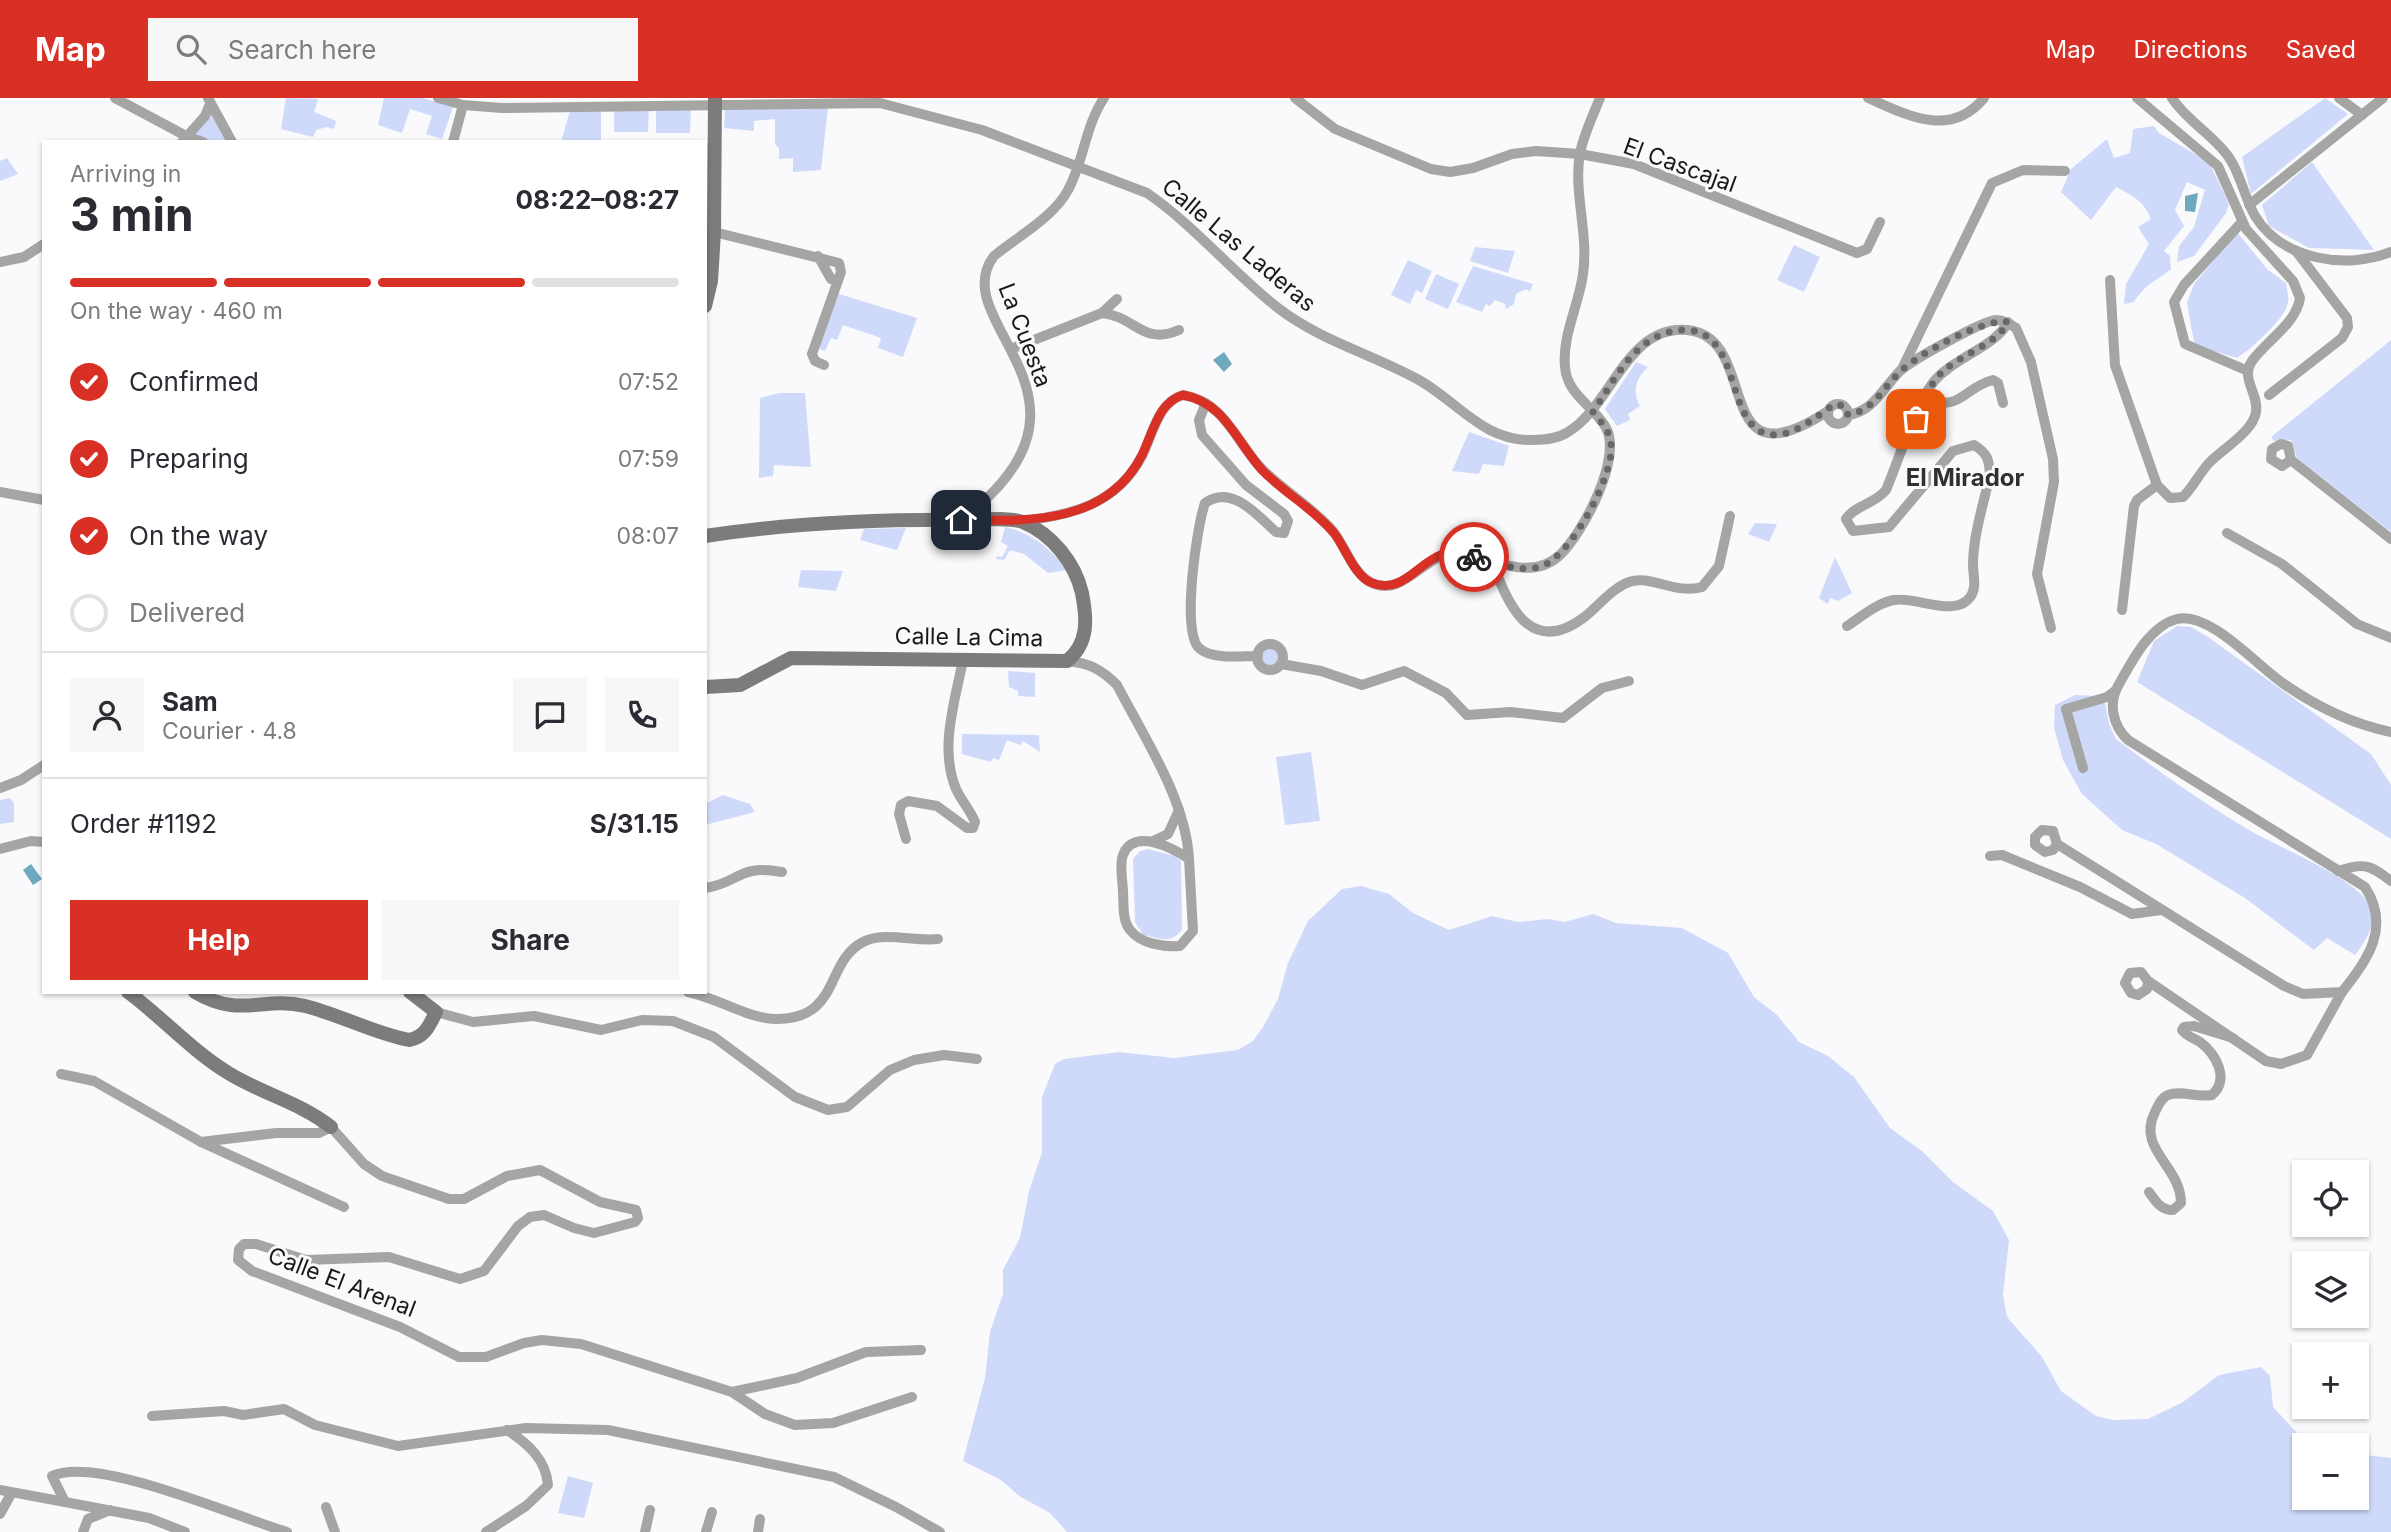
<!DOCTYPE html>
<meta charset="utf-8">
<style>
body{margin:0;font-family:Inter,sans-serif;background:#f7f7f7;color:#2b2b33;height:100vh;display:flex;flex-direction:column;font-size:26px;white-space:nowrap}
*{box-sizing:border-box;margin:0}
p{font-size:23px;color:#7c7c81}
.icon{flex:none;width:38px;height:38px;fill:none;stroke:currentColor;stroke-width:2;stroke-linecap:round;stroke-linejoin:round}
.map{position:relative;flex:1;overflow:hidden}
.drawer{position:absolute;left:42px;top:42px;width:665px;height:854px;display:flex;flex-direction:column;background:#fff;border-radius:0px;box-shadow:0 2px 5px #0004}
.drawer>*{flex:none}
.buttons{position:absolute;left:2292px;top:1062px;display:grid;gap:14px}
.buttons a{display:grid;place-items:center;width:77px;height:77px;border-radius:0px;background:#fff;box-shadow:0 2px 5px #0004;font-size:35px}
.pin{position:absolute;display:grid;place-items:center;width:60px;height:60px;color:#fff;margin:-30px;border-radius:14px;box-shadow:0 4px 10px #0006}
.courier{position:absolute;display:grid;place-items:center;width:70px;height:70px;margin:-35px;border:5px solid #d93025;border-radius:50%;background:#fff;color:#222;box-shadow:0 2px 9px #0007}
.headline em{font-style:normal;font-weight:700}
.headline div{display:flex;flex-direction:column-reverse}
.headline{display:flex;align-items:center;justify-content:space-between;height:119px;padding:0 28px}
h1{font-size:46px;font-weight:700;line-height:52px}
.bar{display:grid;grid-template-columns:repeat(4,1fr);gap:10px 7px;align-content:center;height:84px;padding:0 28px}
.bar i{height:9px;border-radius:5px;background:#e1e1e2}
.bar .active{background:#d93025}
.bar p{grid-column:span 4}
.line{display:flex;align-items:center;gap:18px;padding:0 28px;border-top:2px solid #e1e1e2}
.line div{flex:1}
.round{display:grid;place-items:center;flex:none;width:74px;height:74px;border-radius:0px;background:#f7f7f7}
ol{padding:0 28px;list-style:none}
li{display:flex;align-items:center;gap:21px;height:77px}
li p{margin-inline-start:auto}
li .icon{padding:7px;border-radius:50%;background:#d93025;color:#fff;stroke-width:4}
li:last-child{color:#7c7c81}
li i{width:38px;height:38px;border:4px solid #e1e1e2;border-radius:50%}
.button{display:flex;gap:14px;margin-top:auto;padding:14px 28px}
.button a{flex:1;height:80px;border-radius:0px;background:#d93025;color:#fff;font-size:28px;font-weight:700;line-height:80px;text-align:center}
.button a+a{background:#f7f7f7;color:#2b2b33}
header{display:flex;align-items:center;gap:42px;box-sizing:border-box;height:98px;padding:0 35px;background:#d93025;color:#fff}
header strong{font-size:33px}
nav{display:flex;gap:38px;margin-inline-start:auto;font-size:24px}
.search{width:490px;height:63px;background:#f7f7f7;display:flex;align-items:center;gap:18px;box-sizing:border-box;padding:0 24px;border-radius:0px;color:#7c7c81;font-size:26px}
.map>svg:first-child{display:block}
</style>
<header>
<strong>Map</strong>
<div class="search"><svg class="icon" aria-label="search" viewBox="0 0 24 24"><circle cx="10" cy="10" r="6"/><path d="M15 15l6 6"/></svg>Search here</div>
<nav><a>Map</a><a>Directions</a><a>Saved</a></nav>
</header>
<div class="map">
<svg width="2391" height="1434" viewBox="0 0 2391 1434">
<rect width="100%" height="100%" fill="#fafafc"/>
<g fill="#cfdafb">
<path d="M286,0l32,1 -4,13 22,9 -2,8 -7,-2 -11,3 -3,7 -32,-8z"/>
<path d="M384,0h39l30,9 -11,32 -16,-5 6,-18 -22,-7 -8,24 -24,-8z"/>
<path d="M2325,0l23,16 -97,80 -9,-37z"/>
<path d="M210,6l22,38h-29l-15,-5z"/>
<path d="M656,7h35l-1,28h-34z"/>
<path d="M614,8h35l-1,26h-34z"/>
<path d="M828,9l-7,63 -28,2v-14l-14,1v-11l-4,-4v-25l-21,2v10l-30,-3 1,-19z"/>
<path d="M570,13h31v31h-40z"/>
<path d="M2154,28l5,7 50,29 20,42 -3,9 -32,43 -17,6 2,-16 15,-19 11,-37 -18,-8 -12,28 9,16 -20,25 6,5 1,13c-16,13 -26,15 -37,33l-10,2 2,-20 23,-40 -11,-17 13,-8c-6,-17 -19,-24 -35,-32l-25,33 -30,-28 10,-23 36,-30 7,19 16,-5 3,-24z"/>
<path d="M7,60l11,16 -18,7v-20z"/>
<path d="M2312,64l62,88 -65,-2 -40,-22 -7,-21z"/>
<path d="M2237,134l30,37 19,14c1,8 4,15 1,23 -4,14 -37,44 -50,52l-38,-11 -5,-5 -7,-39 7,-19z"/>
<path d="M1794,147l26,12 -16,35 -27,-12z"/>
<path d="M1475,149l40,4 -7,22 -38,-12z"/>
<path d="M1408,162l24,11 -10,22 -6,-3 -6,14 -19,-9z"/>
<path d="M1473,168l60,18 -3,8 -4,-3 -10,5 -2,10 -8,5 -1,-5 -10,-4 -5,6 -4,-2 -4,8 -26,-10z"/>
<path d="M1436,176l23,10 -11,25 -23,-10z"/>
<path d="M836,195l81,25 -14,39 -25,-9 3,-10 -38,-13 -6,15 -6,-2 -6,13 -4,-1 -2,-5z"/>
<path d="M2391,242v192l-94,-74 -6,-18 -17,1 -3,-4z"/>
<path d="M1636,264l12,5c-12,11 -16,23 -8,39l-12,8 2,6 -13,6 -12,-17z"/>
<path d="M779,295h26l6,74 -37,-2 -1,11 -14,2 1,-80z"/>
<path d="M1469,334l40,14 -5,20 -21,-2 -4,10 -27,-3z"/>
<path d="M1755,425l22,1 -8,18 -21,-8z"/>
<path d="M1005,429c29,7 44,20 62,43l-19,3 -24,-19 -14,-4 -6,10 -8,-1 1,-3 5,1 6,-11 -7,-4z"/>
<path d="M906,430l-9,22 -37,-10 4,-11z"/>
<path d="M1835,459l17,36 -14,8 -8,-3 -2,6 -9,-6z"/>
<path d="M801,472l42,1 -7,20 -38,-4z"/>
<path d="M2177,528l14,1 17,10 163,117 20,31v54l-254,-157 17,-41z"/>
<circle cx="1270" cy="559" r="13"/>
<path d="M1008,573l27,2v24l-17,-1v-5l-9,-4z"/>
<path d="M2075,597l21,1 9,7 4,21 7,15c42,32 87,64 133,91 29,17 100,45 119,72 12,17 -2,39 -13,53l-28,-17 -13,12 -69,-52 -89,-54 -34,-14 -40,-36 -19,-34 -9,-32 1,-23z"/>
<path d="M962,636l77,1 1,17 -17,-11 -3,4 -13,-5 -8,20 -6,-2 -2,4 -29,-8z"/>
<path d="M1311,654l9,69 -35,4 -9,-68z"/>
<path d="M723,697l27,9 5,8 -50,13v-21z"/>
<path d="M10,700l4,5v19l-14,2v-24z"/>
<path d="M1148,751l27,7 6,5 1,68c-10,16 -23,9 -39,6l-8,-13 -2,-63 7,-8z"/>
<path d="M1361,788l28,8 24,19 36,17 43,-14 26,6 30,-3 17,3 28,-8 23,9 66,5 46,25 26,44 23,18 22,27 29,14 26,21 36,51 32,23 31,31 40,29 16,29 -6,55 4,22 35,40 19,34 35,25 17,4 35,-1 35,-17 36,-27 42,-8 9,9 3,31 27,29 23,9 -18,1v52h52v-44l34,4v74h-1324l-17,-19 -31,-17 -18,-16 -38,-19 22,-83 5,-46 13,-38v-24l17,-32 9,-47 13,-38v-56l13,-33 9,-5 55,-7 55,6 64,-8 15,-9 10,-14 15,-28 10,-36 20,-42 34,-32z"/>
<path d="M568,1378l25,7 -9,35 -26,-5z"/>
</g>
<g fill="#6fa9bd">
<path d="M2198,95l-3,19 -10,-1v-15z"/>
<path d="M1224,254l8,12 -8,8 -11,-12z"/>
<path d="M31,766l11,15 -9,6 -10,-15z"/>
</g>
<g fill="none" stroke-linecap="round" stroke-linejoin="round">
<g stroke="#a5a5a4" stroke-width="10">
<path d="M115,0l73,39 15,5"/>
<path d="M208,0l24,44"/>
<path d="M438,0l25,7 39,3 378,-5 102,27 165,63c48,33 85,79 131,115 43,33 94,46 141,72 39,22 64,61 113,60 13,0 25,-1 36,-8 44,-26 58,-107 119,-102 76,7 21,160 141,81"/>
<path d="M1295,0l40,31 96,40 19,3 23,-4 39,-14 24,-3 44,3 54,10 223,89 10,-4 13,-27"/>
<path d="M1868,0c39,17 82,41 116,0"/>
<path d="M2172,0c15,23 40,36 56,58 13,18 16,41 27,60 27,44 91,54 136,36"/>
<path d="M2339,0l23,17"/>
<path d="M182,44l23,-26 5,-12"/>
<path d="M453,44l10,-37"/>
<path d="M2249,107l134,-107"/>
<path d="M2242,124l-58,63 -10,17 11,42 63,27"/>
<path d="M714,134l125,31 2,9 -29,82 3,7 9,4"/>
<path d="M818,158l13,23 7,1"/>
<path d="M0,164l24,-5 20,-13"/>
<path d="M2110,182l5,85 42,120 13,13 13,-1c10,-10 16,-23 26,-34 13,-14 44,-31 47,-51 3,-18 -16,-34 -4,-51 15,-21 44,-37 48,-63l-7,-17 -47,-52 -28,-63 -81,-68"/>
<path d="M1117,201l-15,14c33,3 40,33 77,17"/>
<path d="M1011,251l91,-36"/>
<path d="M1902,271l90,-186 31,-13 42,1"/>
<path d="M1926,297c31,21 38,-8 67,-15l5,3 5,20"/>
<path d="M2269,297l73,-57 6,-11 -1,-9 -51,-67"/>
<path d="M1206,305l-7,17 3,15 44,50 38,29 4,7 -4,12 -8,-1c-19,-17 -44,-48 -71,-29 -8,22 -24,129 -6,145 13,12 42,8 59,8"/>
<circle cx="1838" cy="316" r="10"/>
<path d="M1848,317c26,-4 35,-27 52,-44 12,-11 82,-50 96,-51 8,0 14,4 20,8l15,34 22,97 1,23 -17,92 14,54"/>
<path d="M2291,362l-9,6 -11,-7 1,-10 9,-5 7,2 3,14 100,79"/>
<path d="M0,394l44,8"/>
<path d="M961,422c162,-122 -18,-197 33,-264 23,-19 60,-39 74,-66 16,-29 17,-64 36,-92"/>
<path d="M1023,423c49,-6 94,-17 119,-65 11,-22 16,-54 41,-61 44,7 54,51 82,77 22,21 48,36 68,59 12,15 20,42 37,51 34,19 57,-34 90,-29 34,6 71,29 100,2 23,-22 64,-99 45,-129 -13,-21 -38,-32 -40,-59 -3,-32 14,-62 18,-93 6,-40 -10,-82 -3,-121 4,-19 13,-38 20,-55"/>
<path d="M2227,435l55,31 75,60 34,14"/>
<path d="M1492,463c16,46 40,98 95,54 13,-11 26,-27 42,-33 21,-8 46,13 73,5l17,-21 11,-50"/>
<path d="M2122,512l12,-104 3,-6 20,-15"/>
<path d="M1847,528c14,-9 30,-23 47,-26 22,-4 62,19 77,-4 6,-10 2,-21 2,-31 0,-30 11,-62 17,-91 -1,-15 -3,-21 -16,-29l-21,6 -64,76 -36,4 -7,-12c9,-14 29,-15 40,-29 12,-28 29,-83 46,-106 18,-25 64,-37 76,-62"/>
<circle cx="1270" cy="559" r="13"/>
<path d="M1067,563c22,2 34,8 50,24 27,52 69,115 72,174l4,72 -13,15c-17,1 -39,-2 -50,-16 -8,-10 -6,-25 -7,-37 0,-11 -4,-28 0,-38 10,-28 50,-7 66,4"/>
<path d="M1281,566l40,7 41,14 42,-14 42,22 21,22 43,-3 53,6 39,-30 27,-7"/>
<path d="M2083,670l-17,-59 41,-12 8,-6"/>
<path d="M0,690l21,-8 23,-15"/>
<path d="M906,741l-7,-25 2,-9 7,-4 29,5 30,22h6l2,-6c-5,-12 -14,-22 -19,-33 -17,-41 -1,-88 7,-129"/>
<path d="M1153,743l15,-7 11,-24"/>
<path d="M2057,746l-4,6 -8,2 -10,-7v-8l7,-7 11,1 4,13 227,142 19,8 39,-2c26,-32 49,-65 23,-105l-237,-147c-15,-14 -20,-36 -10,-54 13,-23 31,-60 59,-67 33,-8 80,47 107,65 33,23 68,40 107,48"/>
<path d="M0,751l31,-8 13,1"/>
<path d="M1990,758l12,-1 78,32 52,27 29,-4"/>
<path d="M2338,773c27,-9 32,-6 53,10"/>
<path d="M705,790c35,-5 32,-24 77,-16"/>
<path d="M2148,883l-1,8 -9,6 -7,-2 -6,-10 5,-10 11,-1 7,9 118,80 15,3 26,-9 35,-63"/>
<path d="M688,894c30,6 58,26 87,27 66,1 49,-57 88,-77 21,-11 51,0 75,-3"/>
<path d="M436,914l37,10 61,-6 67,14 41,-10 31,1 41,16 81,60 33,13 19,-3 43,-37 24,-10 30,-5 33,4"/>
<path d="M61,976l33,7 107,61"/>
<path d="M2149,1094c7,10 12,18 24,18l8,-7c0,-37 -45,-54 -26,-91 3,-6 6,-14 13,-17 13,-5 30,3 44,0 18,-16 4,-41 -12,-53 -6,-4 -14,-6 -18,-12l2,-3 10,-1 39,12"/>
<path d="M344,1109l-143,-65 75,-9h43l12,-6 33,37 18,12 67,23h15l43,-23 33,-6 60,32 36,8 2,8 -3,4 -41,11 -20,-5 -30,-13 -14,2 -12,9 -34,45 -24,8 -71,-22 -83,3 -50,-16h-12l-5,5 -1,11 14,11 148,56 59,30h27l38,-14 18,-3 39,4 151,48 33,22 30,11 38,-2 79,-26"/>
<path d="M732,1294l65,-14 69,-26 55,-2"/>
<path d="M152,1318l72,-5 19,4 41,-6 31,16 83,21 128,-18 82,2 226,47 62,30 44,25"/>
<path d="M0,1392l65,12"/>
<path d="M326,1409l9,25"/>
<path d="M0,1416l11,-20"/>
<path d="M83,1434l5,-13 22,-9"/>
<path d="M185,1434l-36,-14 -84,-16 -13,-26c45,-21 184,41 235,56"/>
<path d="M486,1434l40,-26 22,-21c-2,-26 -21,-42 -41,-55"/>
<path d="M645,1434l5,-22"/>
<path d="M706,1434l6,-20"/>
<path d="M758,1434l2,-13"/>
</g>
<g stroke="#7d7c7b" stroke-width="14">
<path d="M705,208l6,-25 3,-49 1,-134"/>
<path d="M705,438c87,-13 177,-17 265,-16 16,0 39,-3 53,2 29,12 52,41 59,71 5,26 7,50 -15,68l-276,-3 -51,27 -35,2"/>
<path d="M128,894c35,26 65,60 102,82 33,20 71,29 101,53"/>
<path d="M195,894c45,27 68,4 110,14 36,9 68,27 104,34 16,-3 20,-14 27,-28l-26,-20"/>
</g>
</g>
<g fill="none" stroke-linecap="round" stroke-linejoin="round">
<path stroke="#686869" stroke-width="7" stroke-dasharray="0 12.6" d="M1474,459c22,5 46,17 68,9 29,-10 73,-92 69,-122 -1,-13 -10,-22 -18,-32 23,-34 44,-81 91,-82 57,0 41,88 80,103 25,9 52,-17 71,-29l9,2 4,9c26,-4 35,-28 53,-44 17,-17 83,-53 107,-49 -10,21 -44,32 -61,46 -17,13 -23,32 -31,51"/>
<path stroke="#d93025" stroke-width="9" d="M961,422c66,1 146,5 181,-65 11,-22 16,-53 41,-60 41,7 54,47 79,75 22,23 51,38 72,63 11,14 21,44 38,50 31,12 46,-21 71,-29 11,-3 21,0 31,3"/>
</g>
<g text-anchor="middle" stroke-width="6" stroke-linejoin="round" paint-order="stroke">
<g font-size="23" fill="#19191a" stroke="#fafafc">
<text transform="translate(1680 67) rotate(20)" y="8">El Cascajal</text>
<text transform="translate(1239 147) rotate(40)" y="8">Calle Las Laderas</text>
<text transform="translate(1025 237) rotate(69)" y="8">La Cuesta</text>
<text transform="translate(969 539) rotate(1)" y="8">Calle La Cima</text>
<text transform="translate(342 1184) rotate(21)" y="8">Calle El Arenal</text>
</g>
<g font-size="24" font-weight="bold" fill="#303031" stroke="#fafafc">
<text x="1965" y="388">El Mirador</text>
</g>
</g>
</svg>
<div class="buttons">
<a><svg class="icon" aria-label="locate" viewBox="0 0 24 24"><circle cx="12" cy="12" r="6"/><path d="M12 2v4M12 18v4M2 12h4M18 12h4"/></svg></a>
<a><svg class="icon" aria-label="layers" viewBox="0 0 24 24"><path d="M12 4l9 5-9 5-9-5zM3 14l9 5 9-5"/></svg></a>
<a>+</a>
<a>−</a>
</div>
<div class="pin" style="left:1916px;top:321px;background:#ea580c"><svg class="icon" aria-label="bag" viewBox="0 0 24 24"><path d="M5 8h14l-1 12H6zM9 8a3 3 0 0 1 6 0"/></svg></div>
<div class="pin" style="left:961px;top:422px;background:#1f2937"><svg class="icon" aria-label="home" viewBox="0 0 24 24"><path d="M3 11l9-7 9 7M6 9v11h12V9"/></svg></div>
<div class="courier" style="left:1474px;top:459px"><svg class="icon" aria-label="bike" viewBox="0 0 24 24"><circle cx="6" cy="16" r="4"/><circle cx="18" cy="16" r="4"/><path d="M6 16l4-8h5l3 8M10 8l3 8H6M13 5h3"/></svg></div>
<section class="drawer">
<div class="headline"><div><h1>3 min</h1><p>Arriving in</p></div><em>08:22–08:27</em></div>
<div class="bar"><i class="active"></i><i class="active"></i><i class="active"></i><i></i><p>On the way · 460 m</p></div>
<ol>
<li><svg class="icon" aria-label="check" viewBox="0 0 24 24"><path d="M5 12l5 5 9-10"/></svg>Confirmed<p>07:52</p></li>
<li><svg class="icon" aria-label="check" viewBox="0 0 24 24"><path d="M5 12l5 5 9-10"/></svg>Preparing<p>07:59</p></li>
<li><svg class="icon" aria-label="check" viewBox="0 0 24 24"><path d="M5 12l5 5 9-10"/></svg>On the way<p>08:07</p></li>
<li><i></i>Delivered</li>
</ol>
<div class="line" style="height:126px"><a class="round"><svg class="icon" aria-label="person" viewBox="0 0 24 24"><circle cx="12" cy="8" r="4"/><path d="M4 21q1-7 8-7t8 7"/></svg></a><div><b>Sam</b><p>Courier · 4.8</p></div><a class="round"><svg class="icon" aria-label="chat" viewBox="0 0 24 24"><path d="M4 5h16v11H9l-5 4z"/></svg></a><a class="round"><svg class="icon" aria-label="phone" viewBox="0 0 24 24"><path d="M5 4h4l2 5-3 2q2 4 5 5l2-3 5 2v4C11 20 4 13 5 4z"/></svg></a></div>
<div class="line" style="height:91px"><div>Order #1192</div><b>S/31.15</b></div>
<div class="button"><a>Help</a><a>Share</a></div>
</section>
</div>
